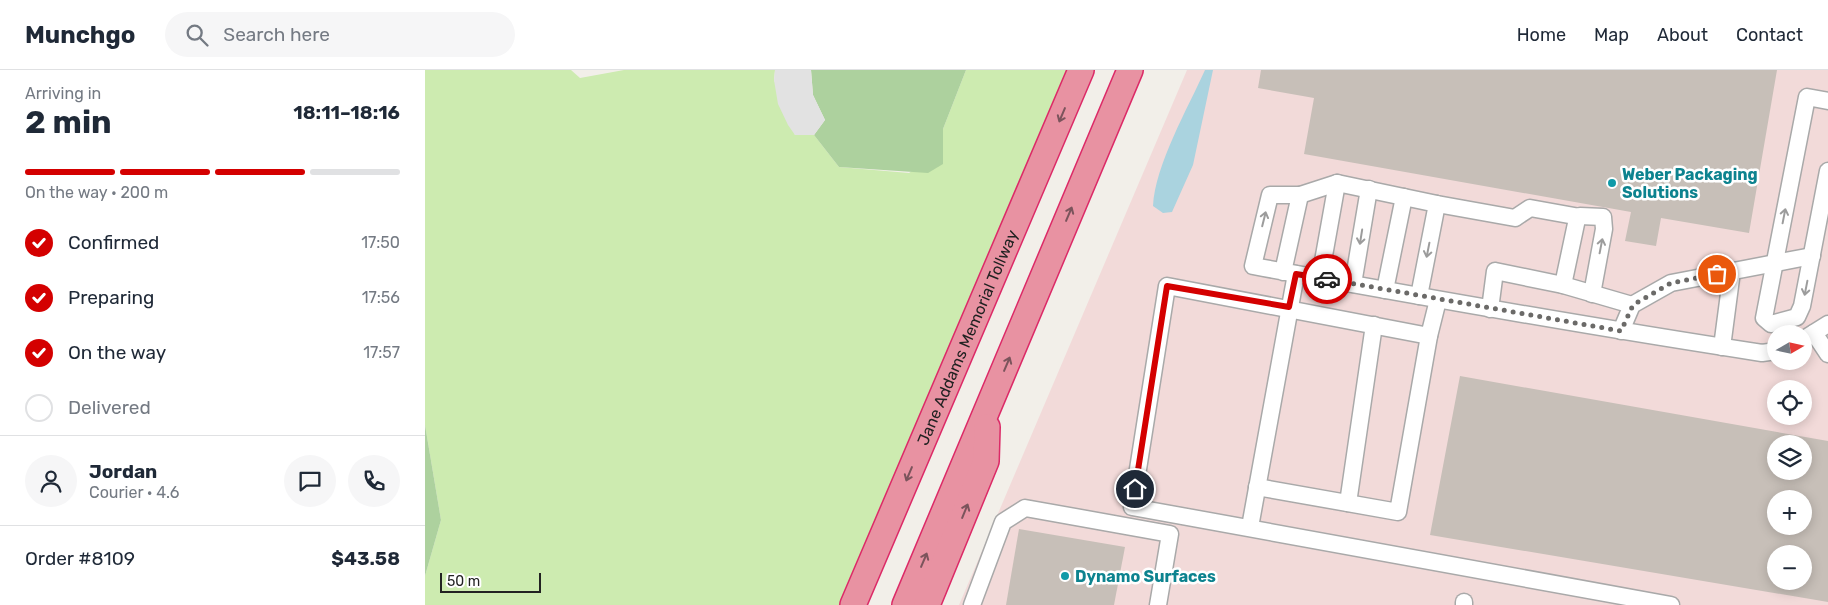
<!DOCTYPE html>
<meta charset="utf-8">
<style>
body{margin:0;font-family:Rubik,sans-serif;background:#f6f6f7;color:#1f2937;height:100vh;display:flex;flex-direction:column;font-size:19px;white-space:nowrap}
*{box-sizing:border-box;margin:0}
p{font-size:16px;color:#747a83}
.icon{flex:none;width:28px;height:28px;fill:none;stroke:currentColor;stroke-width:2;stroke-linecap:round;stroke-linejoin:round}
.map{position:relative;flex:1;overflow:hidden}
.panel{display:flex;flex-direction:column;background:#fff;width:425px}
.panel>*{flex:none}
.needle{width:32px;rotate:81deg}
.fabs{position:absolute;left:1342px;top:255px;display:grid;gap:10px}
.fabs a{display:grid;place-items:center;width:45px;height:45px;border-radius:50%;background:#fff;box-shadow:0 2px 12px #0003;font-size:25px}
.scale{position:absolute;left:15px;bottom:12px;width:101px;box-sizing:border-box;padding-left:5px;border:2px solid #222;border-top:0;font-size:14px;line-height:18px;white-space:nowrap;color:#222;-webkit-text-stroke:4px #fff;paint-order:stroke}
.pin{position:absolute;display:grid;place-items:center;width:42px;height:42px;color:#fff;margin:-21px;border:2px solid #fff;border-radius:50%;box-shadow:0 1px 5px #0007}
.courier{position:absolute;display:grid;place-items:center;width:50px;height:50px;margin:-25px;border:4px solid #d40000;border-radius:50%;background:#fff;color:#222;box-shadow:0 1px 6px #0007}
.headline em{font-style:normal;font-weight:700}
.headline div{display:flex;flex-direction:column-reverse}
.headline{display:flex;align-items:center;justify-content:space-between;height:85px;padding:0 25px}
h1{font-size:32px;font-weight:700;line-height:38px}
.bar{display:grid;grid-template-columns:repeat(4,1fr);gap:8px 5px;align-content:center;height:60px;padding:0 25px}
.bar i{height:6px;border-radius:4px;background:#e0e1e3}
.bar .active{background:#d40000}
.bar p{grid-column:span 4}
.line{display:flex;align-items:center;gap:12px;padding:0 25px;border-top:1px solid #e0e1e3}
.line div{flex:1}
.round{display:grid;place-items:center;flex:none;width:52px;height:52px;border-radius:26px;background:#f6f6f7}
ol{padding:0 25px;list-style:none}
li{display:flex;align-items:center;gap:15px;height:55px}
li p{margin-inline-start:auto}
li .icon{padding:5px;border-radius:50%;background:#d40000;color:#fff;stroke-width:4}
li:last-child{color:#747a83}
li i{width:28px;height:28px;border:2px solid #e0e1e3;border-radius:50%}
header{display:flex;align-items:center;gap:30px;box-sizing:border-box;height:70px;padding:0 25px;background:#fff;border-bottom:1px solid #e0e1e3}
header strong{font-size:24px}
nav{display:flex;gap:28px;margin-inline-start:auto;font-size:18px}
.search{width:350px;height:45px;background:#f6f6f7;display:flex;align-items:center;gap:12px;box-sizing:border-box;padding:0 18px;border-radius:28px;color:#747a83;font-size:19px}
main{display:flex;flex:1;min-height:0}
.map>svg:first-child{display:block}
</style>
<header>
<strong>Munchgo</strong>
<div class="search"><svg class="icon" aria-label="search" viewBox="0 0 24 24"><circle cx="10" cy="10" r="6"/><path d="M15 15l6 6"/></svg>Search here</div>
<nav><a>Home</a><a>Map</a><a>About</a><a>Contact</a></nav>
</header>
<main>
<section class="panel">
<div class="headline"><div><h1>2 min</h1><p>Arriving in</p></div><em>18:11–18:16</em></div>
<div class="bar"><i class="active"></i><i class="active"></i><i class="active"></i><i></i><p>On the way · 200 m</p></div>
<ol>
<li><svg class="icon" aria-label="check" viewBox="0 0 24 24"><path d="M5 12l5 5 9-10"/></svg>Confirmed<p>17:50</p></li>
<li><svg class="icon" aria-label="check" viewBox="0 0 24 24"><path d="M5 12l5 5 9-10"/></svg>Preparing<p>17:56</p></li>
<li><svg class="icon" aria-label="check" viewBox="0 0 24 24"><path d="M5 12l5 5 9-10"/></svg>On the way<p>17:57</p></li>
<li><i></i>Delivered</li>
</ol>
<div class="line" style="height:90px"><a class="round"><svg class="icon" aria-label="person" viewBox="0 0 24 24"><circle cx="12" cy="8" r="4"/><path d="M4 21q1-7 8-7t8 7"/></svg></a><div><b>Jordan</b><p>Courier · 4.6</p></div><a class="round"><svg class="icon" aria-label="chat" viewBox="0 0 24 24"><path d="M4 5h16v11H9l-5 4z"/></svg></a><a class="round"><svg class="icon" aria-label="phone" viewBox="0 0 24 24"><path d="M5 4h4l2 5-3 2q2 4 5 5l2-3 5 2v4C11 20 4 13 5 4z"/></svg></a></div>
<div class="line" style="height:65px"><div>Order #8109</div><b>$43.58</b></div>
</section>
<div class="map">
<svg width="1403" height="535" viewBox="0 0 1403 535">
<rect width="100%" height="100%" fill="#f2efe9"/>
<path fill="#f2dad9" fill-rule="evenodd" d="M762,0h641v535h-869zM1351,264h28v27h-28zM1351,319h28v27h-28zM1351,374h28v27h-28zM1351,429h28v27h-28zM1351,484h28v27h-28z"/>
<path fill="#cdebb0" d="M0,0h146l9,8 44,-8h151l-1,10 21,55h19l25,32 70,6 34,-24v-20l23,-59h112l-227,535h-426v-29l16,-56 -16,-95z"/>
<g fill="#add19e">
<path d="M386,0h155l-23,59v35l-15,9 -89,-6 -25,-32 11,-15 -12,-25z"/>
<path d="M0,355l16,95 -16,56z"/>
</g>
<path fill="#e2e2e2" d="M350,0h36l2,25 12,25 -11,15h-19l-7,-10 -10,-21 -4,-24z"/>
<path fill="#aad3df" d="M780,0h8l-20,95 -21,47 -9,1 -10,-7c2,-41 35,-98 52,-136z"/>
<g fill="#c7bfb8" fill-rule="evenodd">
<path d="M836,0h516l-28,163 -88,-15 -5,28 -31,-5 6,-29 -327,-58 10,-56 -56,-10z"/>
<path d="M1035,306l368,65v161l-398,-67zM1351,374h28v27h-28zM1351,429h28v27h-28zM1351,484h28v27h-28z"/>
<path d="M594,459l106,18 -11,58h-108z"/>
</g>
<g fill="none" stroke-linecap="round" stroke-linejoin="round">
<defs>
<g id="minor">
<path d="M1403,31l-21,-4 -43,221 7,6 26,-7 5,-11 26,-135"/>
<path d="M875,125l37,-12"/>
<path d="M858,202l17,-77h-30l-17,71c169,31 339,61 509,87l14,-2"/>
<path d="M895,208l17,-95 100,21 78,14 15,-10 50,9"/>
<path d="M928,214l16,-95"/>
<path d="M1138,215l14,-66 3,-3 23,1 1,12 -12,65"/>
<path d="M960,220l19,-93"/>
<path d="M994,226l18,-92"/>
<path d="M1065,239l5,-38 68,14 69,20"/>
<path d="M1196,261l11,-26 39,-22 141,-27"/>
<path d="M1389,263l14,21"/>
<path d="M1004,266l-262,-50 -35,221 539,98"/>
<path d="M1379,269l24,-15"/>
<path d="M1297,277l10,-76"/>
<path d="M832,417l141,25 31,-176 9,-36"/>
<path d="M923,433l26,-178"/>
<path d="M825,457l46,-253"/>
<path d="M547,535l31,-83 22,-14 145,26 -12,71"/>
<path d="M1039,535v-3"/>
</g>
<g id="highway">
<path id="s1" d="M428,535l228,-535"/>
<path d="M480,535l225,-535"/>
<path d="M502,535l59,-144 1,-34"/>
</g>
</defs>
<use href="#minor" stroke="#a9a9a9" stroke-width="19"/>
<use href="#highway" stroke="#dc2a67" stroke-width="28"/>
<use href="#minor" stroke="#fff" stroke-width="16"/>
<use href="#highway" stroke="#e892a2" stroke-width="25"/>
</g>
<defs><path id="oneway-shaft" d="M-6 0H5M1.5-3L5.5 0L1.5 3" fill="none" stroke-width="1.6" stroke-linecap="round" stroke-linejoin="round" transform="scale(1.25)"/></defs>
<g stroke="#7b545c">
<use href="#oneway-shaft" transform="translate(637 45) rotate(113)"/>
<use href="#oneway-shaft" transform="translate(644 144) rotate(-67)"/>
<use href="#oneway-shaft" transform="translate(582 294) rotate(-67)"/>
<use href="#oneway-shaft" transform="translate(484 404) rotate(113)"/>
<use href="#oneway-shaft" transform="translate(540 441) rotate(-68)"/>
<use href="#oneway-shaft" transform="translate(499 490) rotate(-67)"/>
</g>
<g stroke="#9c9c9c">
<use href="#oneway-shaft" transform="translate(1359 146) rotate(-79)"/>
<use href="#oneway-shaft" transform="translate(839 149) rotate(-76)"/>
<use href="#oneway-shaft" transform="translate(936 167) rotate(99)"/>
<use href="#oneway-shaft" transform="translate(1176 176) rotate(-79)"/>
<use href="#oneway-shaft" transform="translate(1003 180) rotate(101)"/>
<use href="#oneway-shaft" transform="translate(1381 218) rotate(101)"/>
</g>
<g fill="none" stroke-linecap="round" stroke-linejoin="round">
<path stroke="#6b6a68" stroke-width="5" stroke-dasharray="0 9" d="M902,209l294,52 12,-26 38,-22 46,-9"/>
<path stroke="#d40000" stroke-width="6" d="M710,419l32,-203 122,21 7,-33 31,5"/>
</g>
<g fill="#0f9aa8" stroke="#fff" stroke-width="2">
<circle cx="1187" cy="113" r="5"/>
<circle cx="640" cy="506" r="5"/>
</g>
<g text-anchor="middle" stroke-width="5" stroke-linejoin="round" paint-order="stroke">
<g font-size="16" font-weight="bold" fill="#0d838f" stroke="#fff" text-anchor="start">
<text x="1197" y="110">Weber Packaging<tspan x="1197" dy="18">Solutions</tspan></text>
<text x="650" y="512">Dynamo Surfaces</text>
</g>
<g font-size="16" fill="#222" stroke="#fff">
<text dy="6" stroke="none"><textPath href="#s1" startOffset="291">Jane Addams Memorial Tollway</textPath></text>
</g>
</g>
</svg>
<div class="fabs">
<a><svg class="needle" viewBox="-14 -14 28 28"><path d="M0-13l5 13h-10z" fill="#e53935"/><path d="M0 13l5-13h-10z" fill="#747a83"/></svg></a>
<a><svg class="icon" aria-label="locate" viewBox="0 0 24 24"><circle cx="12" cy="12" r="6"/><path d="M12 2v4M12 18v4M2 12h4M18 12h4"/></svg></a>
<a><svg class="icon" aria-label="layers" viewBox="0 0 24 24"><path d="M12 4l9 5-9 5-9-5zM3 14l9 5 9-5"/></svg></a>
<a>+</a>
<a>−</a>
</div>
<div class="scale">50 m</div>
<div class="pin" style="left:1292px;top:204px;background:#ea580c"><svg class="icon" aria-label="bag" viewBox="0 0 24 24"><path d="M5 8h14l-1 12H6zM9 8a3 3 0 0 1 6 0"/></svg></div>
<div class="pin" style="left:710px;top:419px;background:#1f2937"><svg class="icon" aria-label="home" viewBox="0 0 24 24"><path d="M3 11l9-7 9 7M6 9v11h12V9"/></svg></div>
<div class="courier" style="left:902px;top:209px"><svg class="icon" aria-label="car" viewBox="0 0 24 24"><path d="M5 17H2v-5l4-1 3-4h7l3 4 3 1v5h-3M9 17h6M6 11h13"/><circle cx="7" cy="17" r="2"/><circle cx="17" cy="17" r="2"/></svg></div>
</div>
</main>
